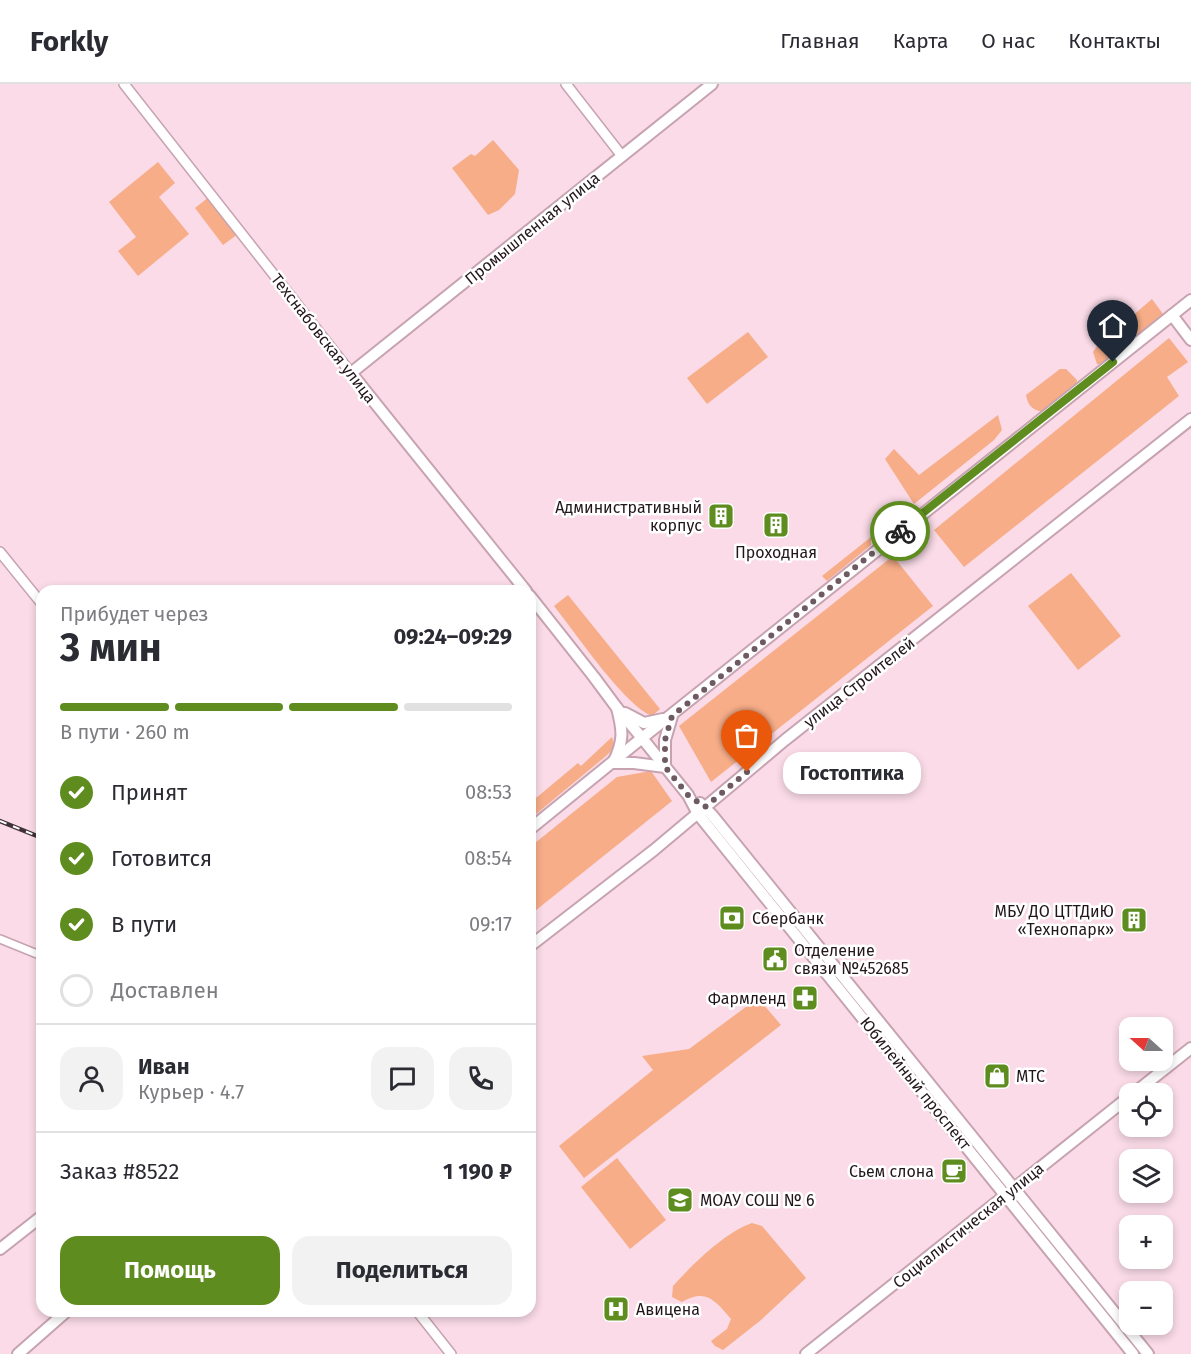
<!DOCTYPE html>
<html lang="ru">
<meta charset="utf-8">
<style>
body{margin:0;font-family:"Fira Sans",sans-serif;background:#f2f2f3;color:#2b2b33;height:100vh;display:flex;flex-direction:column;font-size:22px;white-space:nowrap}
*{box-sizing:border-box;margin:0}
p{font-size:20px;color:#7c7c81}
.icon{flex:none;width:33px;height:33px;fill:none;stroke:currentColor;stroke-width:2;stroke-linecap:round;stroke-linejoin:round}
.map{position:relative;flex:1;overflow:hidden}
.sheet{position:absolute;left:36px;top:501px;width:500px;height:732px;display:flex;flex-direction:column;background:#fff;border-radius:18px;box-shadow:0 3px 9px #0003}
.sheet>*{flex:none}
.needle{width:39px;rotate:291deg}
.fabs{position:absolute;left:1119px;top:933px;display:grid;gap:12px}
.fabs a{display:grid;place-items:center;width:54px;height:54px;border-radius:12px;background:#fff;box-shadow:0 3px 9px #0003;font-size:30px}
.pin{position:absolute;display:grid;place-items:center;width:51px;height:51px;color:#fff;margin:-62px -26px;border-radius:50% 50% 50% 0;rotate:-45deg;box-shadow:0 0 6px #0007}
.pin .icon{rotate:45deg}
.courier{position:absolute;display:grid;place-items:center;width:60px;height:60px;margin:-30px;border:4px solid #5e8c1f;border-radius:50%;background:#fff;color:#222;box-shadow:0 2px 8px #0007}
.bubble{position:absolute;height:42px;border-radius:18px;background:#fff;box-shadow:0 3px 9px #0003;font-size:20px;font-weight:700;line-height:42px;text-align:center}
.head em{font-style:normal;font-weight:700}
.head div{display:flex;flex-direction:column-reverse}
.head{display:flex;align-items:center;justify-content:space-between;height:102px;padding:0 24px}
h1{font-size:39px;font-weight:700;line-height:45px}
.bar{display:grid;grid-template-columns:repeat(4,1fr);gap:9px 6px;align-content:center;height:72px;padding:0 24px}
.bar i{height:8px;border-radius:4px;background:#e1e1e2}
.bar .current{background:#5e8c1f}
.bar p{grid-column:span 4}
.line{display:flex;align-items:center;gap:15px;padding:0 24px;border-top:2px solid #e1e1e2}
.line div{flex:1}
.round{display:grid;place-items:center;flex:none;width:63px;height:63px;border-radius:18px;background:#f2f2f3}
ol{padding:0 24px;list-style:none}
li{display:flex;align-items:center;gap:18px;height:66px}
li p{margin-inline-start:auto}
li .icon{padding:6px;border-radius:50%;background:#5e8c1f;color:#fff;stroke-width:4}
li:last-child{color:#7c7c81}
li i{width:33px;height:33px;border:3px solid #e1e1e2;border-radius:50%}
.action{display:flex;gap:12px;margin-top:auto;padding:12px 24px}
.action a{flex:1;height:69px;border-radius:18px;background:#5e8c1f;color:#fff;font-size:24px;font-weight:700;line-height:69px;text-align:center}
.action a+a{background:#f2f2f3;color:#2b2b33}
header{display:flex;align-items:center;gap:36px;box-sizing:border-box;height:84px;padding:0 30px;background:#fff;border-bottom:2px solid #e1e1e2}
header strong{font-size:28px}
nav{display:flex;gap:33px;margin-inline-start:auto;font-size:21px}
.map>svg:first-child{display:block}
</style>
<header>
<strong>Forkly</strong>
<nav><a>Главная</a><a>Карта</a><a>О нас</a><a>Контакты</a></nav>
</header>
<div class="map">
<svg width="1191" height="1270" viewBox="0 0 1191 1270">
<rect width="100%" height="100%" fill="#fadbe7"/>
<g fill="#f7ad88">
<path d="M493,56l26,30 -4,24 -16,16 -11,5 -36,-47 19,-14 4,2z"/>
<path d="M158,78l17,21 -16,14 30,37 -51,42 -20,-25 18,-14 -27,-35z"/>
<path d="M209,113l29,37 -15,11 -28,-37z"/>
<path d="M1152,215l11,15v5l-31,24 -12,-13 3,-6z"/>
<path d="M748,248l20,25 -61,47 -20,-26z"/>
<path d="M1169,254l19,24 -21,15 12,19 -215,171 -30,-37z"/>
<path d="M1108,255l6,2 6,12 -16,13 -7,-2 -4,-12 8,-12z"/>
<path d="M1060,285h6l11,11 -1,6 -34,26c-10,-3 -14,-6 -16,-17z"/>
<path d="M998,331l4,15 -8,10 -80,64 -29,-45 9,-10 25,26z"/>
<path d="M871,453v8l-44,36 -5,-5z"/>
<path d="M893,472l40,50 -222,176 -32,-56z"/>
<path d="M1071,489l50,63 -43,34 -50,-64z"/>
<path d="M568,511l92,114 -8,7c-28,-11 -77,-84 -98,-110z"/>
<path d="M612,653l3,10 -9,9 -76,63v-16l48,-40 3,3z"/>
<path d="M651,687l21,30 -142,114v-68l87,-70z"/>
<path d="M758,914l23,27 -197,153 -25,-32 94,-76 -11,-14 47,-7z"/>
<path d="M617,1074l49,62 -36,29 -49,-62z"/>
<path d="M752,1139l10,3 44,52 -45,42 -38,30 -8,-4 -4,-5 16,-12 4,-10c-16,-18 -24,-31 -49,-17l-10,-5 1,-11c20,-22 51,-53 79,-63z"/>
</g>
<g fill="none" stroke-linecap="round" stroke-linejoin="round">
<defs>
<path id="minor" d="M0,855l42,17"/>
<g id="tertiary">
<path d="M124,0l227,289"/>
<path d="M566,0l56,72"/>
<path d="M0,468l42,52"/>
<path d="M417,1227l34,43"/>
</g>
<g id="secondary">
<path d="M1172,231l19,25"/>
<path d="M617,624c6,23 7,33 -4,55h21l31,4"/>
<path d="M665,683v-27l7,-24"/>
<path d="M700,719l12,12 436,539"/>
<path d="M530,745l112,-91 46,57 10,19 435,540"/>
<path d="M530,862l124,-96 131,-110 406,-321"/>
<path d="M1133,1010l58,-46"/>
<path d="M0,1165l42,-33"/>
<path d="M18,1270l49,-43"/>
<path d="M806,1270l324,-258"/>
</g>
<g id="primary">
<path d="M526,507l-175,-218 361,-289"/>
<path d="M530,512l64,81 23,31 25,30 549,-438"/>
<path d="M625,629l19,10 19,-4"/>
</g>
</defs>
<use href="#minor" stroke="#c7a3b1" stroke-width="10"/>
<use href="#tertiary" stroke="#c7a3b1" stroke-width="12"/>
<use href="#secondary" stroke="#c7a3b1" stroke-width="14"/>
<use href="#primary" stroke="#c7a3b1" stroke-width="14"/>
<use href="#minor" stroke="#fff" stroke-width="7"/>
<use href="#tertiary" stroke="#fff" stroke-width="9"/>
<use href="#secondary" stroke="#fff" stroke-width="10"/>
<use href="#primary" stroke="#fff" stroke-width="10"/>
<defs>
<path id="rail" d="M0,737l42,17"/>
</defs>
<use href="#rail" stroke="#413238" stroke-width="4.5"/>
<use href="#rail" stroke="#fff" stroke-width="2" stroke-dasharray="7" stroke-linecap="butt"/>
</g>
<g fill="none" stroke-linecap="round" stroke-linejoin="round">
<path stroke="#6e5b62" stroke-width="6" stroke-dasharray="0 10.8" d="M747,688l-42,35 -17,-12 -23,-28v-27l7,-24 228,-185"/>
<path stroke="#5e8c1f" stroke-width="8" d="M900,447l213,-169"/>
</g>
<defs>
<symbol id="building-square" viewBox="-11 -11 22 22"><rect x="-9" y="-9" width="18" height="18" rx="4" fill="#5e8c1f" stroke="#fff"/><path d="M-4-6H4V6H1V3H-1V6H-4ZM-2.5-4.3h1.7v1.8h-1.7ZM.8-4.3h1.7v1.8H.8ZM-2.5-1h1.7V.8h-1.7ZM.8-1h1.7V.8H.8Z" fill="#fff"/></symbol>
<symbol id="bank-square" viewBox="-11 -11 22 22"><rect x="-9" y="-9" width="18" height="18" rx="4" fill="#5e8c1f" stroke="#fff"/><path d="M-6-4H6V4H-6ZM0-2.3a2.3 2.3 0 1 0 0 4.6a2.3 2.3 0 1 0 0-4.6Z" fill="#fff"/></symbol>
<symbol id="civic-square" viewBox="-11 -11 22 22"><rect x="-9" y="-9" width="18" height="18" rx="4" fill="#5e8c1f" stroke="#fff"/><path d="M-.6-6.5H3V-4.5H.6V-3L4-1V1h2V6H-6V1h2V-1L-.6-3ZM-1.2 2.5V6h2.4V2.5Z" fill="#fff"/></symbol>
<symbol id="pharmacy-square" viewBox="-11 -11 22 22"><rect x="-9" y="-9" width="18" height="18" rx="4" fill="#5e8c1f" stroke="#fff"/><path d="M-2-6h4v4h4v4h-4v4h-4v-4h-4v-4h4Z" fill="#fff"/></symbol>
<symbol id="shop-square" viewBox="-11 -11 22 22"><rect x="-9" y="-9" width="18" height="18" rx="4" fill="#5e8c1f" stroke="#fff"/><path d="M-5-2.5h2.3a2.7 3.5 0 0 1 5.4 0H5L5.5 6h-11ZM-1.5-2.5h3a1.5 2.3 0 0 0-3 0Z" fill="#fff"/></symbol>
<symbol id="cafe-square" viewBox="-11 -11 22 22"><rect x="-9" y="-9" width="18" height="18" rx="4" fill="#5e8c1f" stroke="#fff"/><path d="M-5.5-4.5H6V0H3Q3 3.5 0 3.5H-2.5Q-5.5 3.5-5.5 0ZM3-3.2v2h1.7v-2ZM-6 4.5H4V6H-6Z" fill="#fff"/></symbol>
<symbol id="school-square" viewBox="-11 -11 22 22"><rect x="-9" y="-9" width="18" height="18" rx="4" fill="#5e8c1f" stroke="#fff"/><path d="M0-5L7-2L0 1L-7-2ZM-4 1L0 2.5L4 1V4Q0 6-4 4Z" fill="#fff"/></symbol>
<symbol id="hospital-square" viewBox="-11 -11 22 22"><rect x="-9" y="-9" width="18" height="18" rx="4" fill="#5e8c1f" stroke="#fff"/><path d="M-5-5h3v3.5h4V-5h3V5h-3V1.5h-4V5h-3Z" fill="#fff"/></symbol>
</defs>
<g fill-rule="evenodd">
<use href="#building-square" x="706" y="417" width="30" height="30"/>
<use href="#building-square" x="761" y="426" width="30" height="30"/>
<use href="#bank-square" x="717" y="819" width="30" height="30"/>
<use href="#building-square" x="1119" y="821" width="30" height="30"/>
<use href="#civic-square" x="760" y="860" width="30" height="30"/>
<use href="#pharmacy-square" x="790" y="899" width="30" height="30"/>
<use href="#shop-square" x="982" y="977" width="30" height="30"/>
<use href="#cafe-square" x="939" y="1072" width="30" height="30"/>
<use href="#school-square" x="665" y="1101" width="30" height="30"/>
<use href="#hospital-square" x="601" y="1210" width="30" height="30"/>
</g>
<g text-anchor="middle" stroke-width="5" stroke-linejoin="round" paint-order="stroke">
<g font-size="16" fill="#23161b" stroke="#fff">
<text transform="translate(532 144) rotate(-39)" y="6">Промышленная улица</text>
<text transform="translate(324 254) rotate(52)" y="6">Техснабовская улица</text>
<text transform="translate(859 598) rotate(-38)" y="6">улица Строителей</text>
<text transform="translate(916 999) rotate(51)" y="6">Юбилейный проспект</text>
<text transform="translate(968 1141) rotate(-39)" y="6">Социалистическая улица</text>
</g>
<g font-size="16" fill="#23161b" stroke="#fff" text-anchor="start">
<text x="702" y="429" text-anchor="end">Административный<tspan x="702" dy="18">корпус</tspan></text>
<text x="776" y="474" text-anchor="middle">Проходная</text>
<text x="1114" y="833" text-anchor="end">МБУ ДО ЦТТДиЮ<tspan x="1114" dy="18">«Технопарк»</tspan></text>
<text x="752" y="840">Сбербанк</text>
<text x="794" y="872">Отделение<tspan x="794" dy="18">связи №452685</tspan></text>
<text x="786" y="920" text-anchor="end">Фармленд</text>
<text x="1016" y="998">МТС</text>
<text x="934" y="1093" text-anchor="end">Сьем слона</text>
<text x="700" y="1122">МОАУ СОШ № 6</text>
<text x="636" y="1231">Авицена</text>
</g>
</g>
</svg>
<div class="fabs">
<a><svg class="needle" viewBox="-14 -14 28 28"><path d="M0-13l5 13h-10z" fill="#e53935"/><path d="M0 13l5-13h-10z" fill="#7c7c81"/></svg></a>
<a><svg class="icon" aria-label="locate" viewBox="0 0 24 24"><circle cx="12" cy="12" r="6"/><path d="M12 2v4M12 18v4M2 12h4M18 12h4"/></svg></a>
<a><svg class="icon" aria-label="layers" viewBox="0 0 24 24"><path d="M12 4l9 5-9 5-9-5zM3 14l9 5 9-5"/></svg></a>
<a>+</a>
<a>−</a>
</div>
<div class="pin" style="left:747px;top:688px;background:#ea580c"><svg class="icon" aria-label="bag" viewBox="0 0 24 24"><path d="M5 8h14l-1 12H6zM9 8a3 3 0 0 1 6 0"/></svg></div>
<div class="pin" style="left:1113px;top:278px;background:#1f2937"><svg class="icon" aria-label="home" viewBox="0 0 24 24"><path d="M3 11l9-7 9 7M6 9v11h12V9"/></svg></div>
<div class="courier" style="left:900px;top:447px"><svg class="icon" aria-label="bike" viewBox="0 0 24 24"><circle cx="6" cy="16" r="4"/><circle cx="18" cy="16" r="4"/><path d="M6 16l4-8h5l3 8M10 8l3 8H6M13 5h3"/></svg></div>
<div class="bubble" style="left:783px;top:668px;width:138px">Гостоптика</div>
<section class="sheet">
<div class="head"><div><h1>3 мин</h1><p>Прибудет через</p></div><em>09:24–09:29</em></div>
<div class="bar"><i class="current"></i><i class="current"></i><i class="current"></i><i></i><p>В пути · 260 m</p></div>
<ol>
<li><svg class="icon" aria-label="check" viewBox="0 0 24 24"><path d="M5 12l5 5 9-10"/></svg>Принят<p>08:53</p></li>
<li><svg class="icon" aria-label="check" viewBox="0 0 24 24"><path d="M5 12l5 5 9-10"/></svg>Готовится<p>08:54</p></li>
<li><svg class="icon" aria-label="check" viewBox="0 0 24 24"><path d="M5 12l5 5 9-10"/></svg>В пути<p>09:17</p></li>
<li><i></i>Доставлен</li>
</ol>
<div class="line" style="height:108px"><a class="round"><svg class="icon" aria-label="person" viewBox="0 0 24 24"><circle cx="12" cy="8" r="4"/><path d="M4 21q1-7 8-7t8 7"/></svg></a><div><b>Иван</b><p>Курьер · 4.7</p></div><a class="round"><svg class="icon" aria-label="chat" viewBox="0 0 24 24"><path d="M4 5h16v11H9l-5 4z"/></svg></a><a class="round"><svg class="icon" aria-label="phone" viewBox="0 0 24 24"><path d="M5 4h4l2 5-3 2q2 4 5 5l2-3 5 2v4C11 20 4 13 5 4z"/></svg></a></div>
<div class="line" style="height:78px"><div>Заказ #8522</div><b>1 190 ₽</b></div>
<div class="action"><a>Помощь</a><a>Поделиться</a></div>
</section>
</div>
